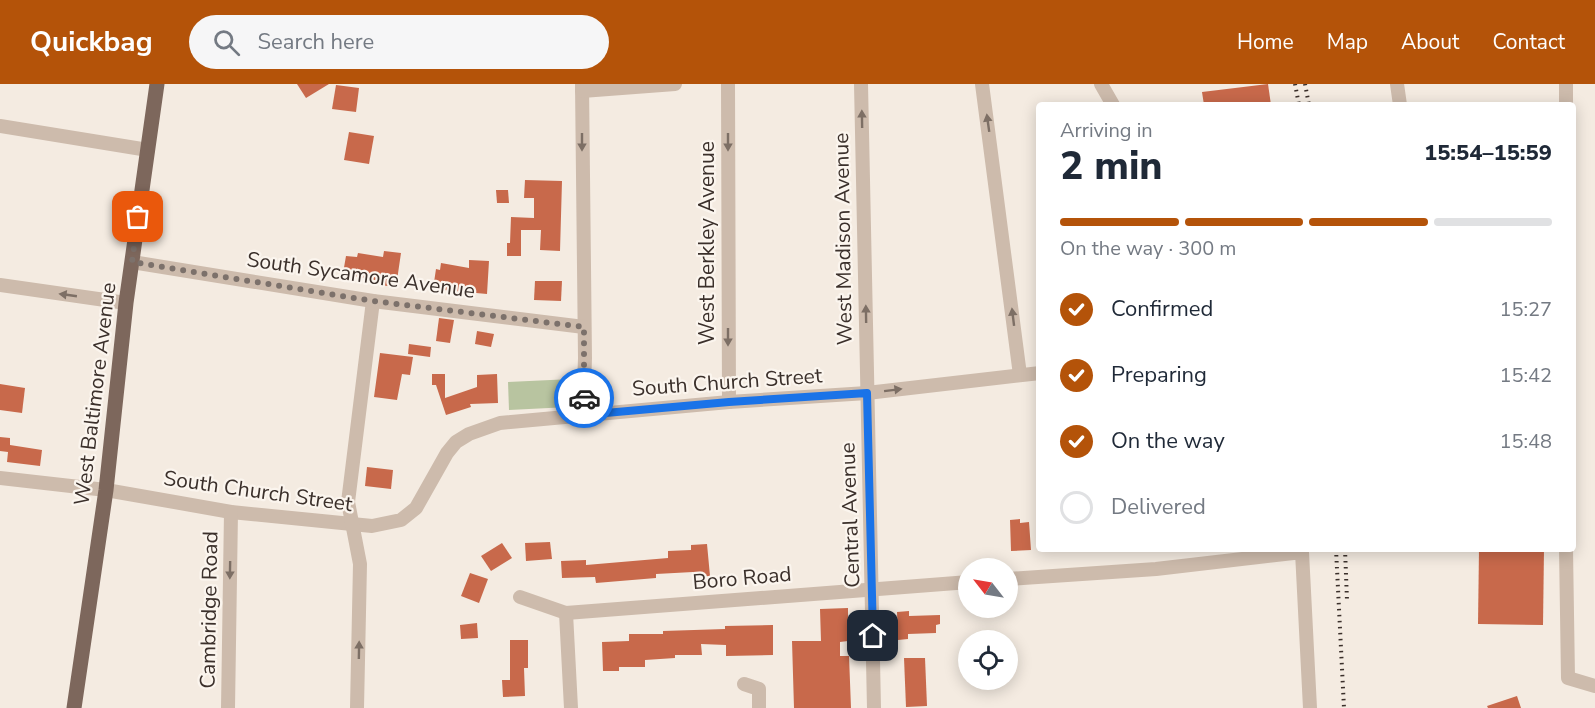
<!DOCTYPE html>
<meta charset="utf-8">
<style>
body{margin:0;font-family:"Nunito Sans",sans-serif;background:#f6f6f7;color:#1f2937;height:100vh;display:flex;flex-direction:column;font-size:22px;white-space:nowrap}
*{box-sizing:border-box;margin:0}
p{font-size:20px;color:#747a83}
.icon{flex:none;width:33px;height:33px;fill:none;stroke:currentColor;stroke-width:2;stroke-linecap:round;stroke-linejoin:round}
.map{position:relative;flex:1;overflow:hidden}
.drawer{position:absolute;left:1036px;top:18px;width:540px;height:450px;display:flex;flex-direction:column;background:#fff;border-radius:6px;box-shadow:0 3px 15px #0003}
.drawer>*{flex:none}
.needle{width:39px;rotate:301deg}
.controls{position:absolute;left:958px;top:474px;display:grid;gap:12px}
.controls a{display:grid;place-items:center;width:60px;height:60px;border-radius:50%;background:#fff;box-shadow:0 3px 15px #0003;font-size:30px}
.pin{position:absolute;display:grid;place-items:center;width:51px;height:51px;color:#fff;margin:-26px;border-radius:12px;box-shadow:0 3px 9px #0006}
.courier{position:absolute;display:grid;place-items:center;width:60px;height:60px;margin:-30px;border:4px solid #1a73e8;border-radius:50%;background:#fff;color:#222;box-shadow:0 2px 8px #0007}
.headline em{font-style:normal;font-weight:800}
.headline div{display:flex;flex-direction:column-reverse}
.headline{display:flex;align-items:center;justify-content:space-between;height:102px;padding:0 24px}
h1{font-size:39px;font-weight:800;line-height:45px}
.bar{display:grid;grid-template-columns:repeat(4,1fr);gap:9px 6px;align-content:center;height:72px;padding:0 24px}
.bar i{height:8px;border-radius:4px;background:#e0e1e3}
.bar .current{background:#b45309}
.bar p{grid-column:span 4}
ol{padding:0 24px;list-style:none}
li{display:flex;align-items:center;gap:18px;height:66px}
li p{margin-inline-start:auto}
li .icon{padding:6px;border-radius:50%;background:#b45309;color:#fff;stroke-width:4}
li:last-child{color:#747a83}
li i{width:33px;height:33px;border:3px solid #e0e1e3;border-radius:50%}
header{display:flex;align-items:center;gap:36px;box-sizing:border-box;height:84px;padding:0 30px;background:#b45309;color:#fff}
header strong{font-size:28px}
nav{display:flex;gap:33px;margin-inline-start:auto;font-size:21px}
.search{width:420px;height:54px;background:#f6f6f7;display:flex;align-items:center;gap:15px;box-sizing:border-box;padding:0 21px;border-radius:33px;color:#747a83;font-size:22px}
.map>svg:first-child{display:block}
</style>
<header>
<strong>Quickbag</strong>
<div class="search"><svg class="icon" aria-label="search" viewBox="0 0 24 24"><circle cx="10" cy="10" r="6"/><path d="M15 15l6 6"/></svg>Search here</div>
<nav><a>Home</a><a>Map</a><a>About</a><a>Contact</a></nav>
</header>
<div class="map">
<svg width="1595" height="624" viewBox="0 0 1595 624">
<rect width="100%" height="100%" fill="#f4ebe1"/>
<path fill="#b8c4a0" d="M572,295l1,24 -4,4 -60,3 -1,-28z"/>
<g fill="#c8694b">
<path d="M297,0h32l-23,14z"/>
<path d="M1268,0l3,21h-67l-2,-13z"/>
<path d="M336,1l23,3 -3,24 -24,-3z"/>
<path d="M349,48l25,4 -5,28 -25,-4z"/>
<path d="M525,96l37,1 -2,70 -20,-1 1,-20h-20v26h-14v-13h3l1,-26 23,1v-20h-10z"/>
<path d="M496,106h12l1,13h-12z"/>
<path d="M384,167l17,2 -5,34 -16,-2v-4l-27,-5v4l-11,-1 4,-23 11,1 1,-4 25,4z"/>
<path d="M469,176l20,1 -2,33 -54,-5 3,-20 4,1 1,-7 28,5z"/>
<path d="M535,197h27l-1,20 -27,-1z"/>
<path d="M439,234l15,2 -4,23 -14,-2z"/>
<path d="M477,247l17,3 -3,13 -16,-3z"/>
<path d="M409,260l22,3 -1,10 -22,-3z"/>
<path d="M380,269l33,4 -3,18 -8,-1 -5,26 -23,-3z"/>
<path d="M432,290h13v24l32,-11v-12l20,-1 1,29 -28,1 1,3 -25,8 -10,-30h-4z"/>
<path d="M0,300l25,4 -3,25 -22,-3z"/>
<path d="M0,353l10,1v7l32,5 -2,16 -33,-4 1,-10 -8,-1z"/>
<path d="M367,383l26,3 -2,19 -26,-3z"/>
<path d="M1020,435v4l9,-1 2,28 -20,1 -1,-31z"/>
<path d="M550,458l2,17 -26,2 -1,-18z"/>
<path d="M502,459l10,15 -21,13 -10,-15z"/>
<path d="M707,460l3,32 -17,1v-5l-37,2v4l-60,5 -1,-6 -33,1 -1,-17 25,-1v5l82,-7v-7l23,-1v-5z"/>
<path d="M1479,465h65l-1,76 -65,-1z"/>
<path d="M470,489l18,6 -9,24 -18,-7z"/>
<path d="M848,524v33l-8,1v14h9l2,52h-57l-2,-67h29l-1,-32z"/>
<path d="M909,527v5l31,-1v9l-4,1v8l-28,1v5l-10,1 -1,-28z"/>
<path d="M477,539l1,15 -17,1 -1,-14z"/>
<path d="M773,541v30l-47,1v-11l-25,-1 1,11h-27v3l-30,2v7h-26v4h-16l-1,-29 27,-1v-7h34v-3l62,-2v-3z"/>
<path d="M510,556h18v28h-4l1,28 -22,1 -1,-17h8z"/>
<path d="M904,574h21l2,48 -21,1z"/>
<path d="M1517,612l4,12h-33l-1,-2z"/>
</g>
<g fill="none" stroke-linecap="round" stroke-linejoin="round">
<g stroke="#cdbbac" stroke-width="14">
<path d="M582,0l3,274 -2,57"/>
<path d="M728,0l1,318"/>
<path d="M861,0l13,624"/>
<path d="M982,0l38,291"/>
<path d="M1101,0l12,21"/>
<path d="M1397,0l3,21"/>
<path d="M1566,0v21"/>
<path d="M582,7l93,-7"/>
<path d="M0,42l148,24"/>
<path d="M132,178l241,39 211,26"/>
<path d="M0,201l126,18"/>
<path d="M0,394l106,12 125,22 141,14 29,-6 15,-12 31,-55 9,-11 13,-8 31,-11 229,-21 138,-9 173,-20"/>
<path d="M1566,465l2,129 27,8"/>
<path d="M1008,495l148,-10 146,-17 8,156"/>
<path d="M520,513l46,16 403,-31"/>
<path d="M566,529l5,95"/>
<path d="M744,600l15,5v19"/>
<path d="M228,624l3,-196"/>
<path d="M357,624l3,-144 -12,-62 25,-201"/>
</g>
<path stroke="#7d675c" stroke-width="15" d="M74,624l32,-218 20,-187 31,-219"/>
<g stroke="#3b302b" stroke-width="4" stroke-dasharray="1.5 4.5" stroke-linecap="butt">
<path d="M1295,0l4,21"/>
<path d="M1305,0l4,21"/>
<path d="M1336,465l8,159"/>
<path d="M1345,465l2,51"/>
</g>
</g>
<defs><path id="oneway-solid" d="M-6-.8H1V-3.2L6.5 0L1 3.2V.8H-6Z" transform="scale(1.5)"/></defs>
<g fill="#7d6f65">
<use href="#oneway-solid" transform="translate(862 35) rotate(-91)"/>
<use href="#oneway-solid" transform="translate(988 39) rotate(-98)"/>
<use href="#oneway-solid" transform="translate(582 58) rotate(90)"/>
<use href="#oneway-solid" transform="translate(728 58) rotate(90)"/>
<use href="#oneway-solid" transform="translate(68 211) rotate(-172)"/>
<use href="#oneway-solid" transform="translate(866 230) rotate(-91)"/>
<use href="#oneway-solid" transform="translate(1013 233) rotate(-97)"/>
<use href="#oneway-solid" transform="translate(728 253) rotate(90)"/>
<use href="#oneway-solid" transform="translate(893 306) rotate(-7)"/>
<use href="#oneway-solid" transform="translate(230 486) rotate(91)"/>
<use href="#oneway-solid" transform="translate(359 566) rotate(-89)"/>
</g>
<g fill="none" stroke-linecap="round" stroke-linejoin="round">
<path stroke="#7c716b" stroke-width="6" stroke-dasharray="0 10.8" d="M138,133l-6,45 241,39 211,26v71"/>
<path stroke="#1a73e8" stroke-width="8" d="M584,314l-1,17 146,-13 138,-9 6,243"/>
</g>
<g text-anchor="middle" stroke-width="4.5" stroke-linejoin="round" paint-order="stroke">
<g font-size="21" fill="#3b302b" stroke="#fbf5ee">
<text transform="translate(843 155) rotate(-91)" y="7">West Madison Avenue</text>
<text transform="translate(707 159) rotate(-90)" y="7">West Berkley Avenue</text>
<text transform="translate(361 191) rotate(8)" y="7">South Sycamore Avenue</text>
<text transform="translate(727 298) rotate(-4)" y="7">South Church Street</text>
<text transform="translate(95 310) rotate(-83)" y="7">West Baltimore Avenue</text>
<text transform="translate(258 407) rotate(8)" y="7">South Church Street</text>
<text transform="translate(850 431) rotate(-92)" y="7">Central Avenue</text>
<text transform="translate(742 494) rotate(-5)" y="7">Boro Road</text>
<text transform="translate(209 526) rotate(-89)" y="7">Cambridge Road</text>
</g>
</g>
</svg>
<div class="controls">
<a><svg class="needle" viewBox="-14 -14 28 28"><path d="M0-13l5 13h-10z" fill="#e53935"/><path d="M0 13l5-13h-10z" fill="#747a83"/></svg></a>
<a><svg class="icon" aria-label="locate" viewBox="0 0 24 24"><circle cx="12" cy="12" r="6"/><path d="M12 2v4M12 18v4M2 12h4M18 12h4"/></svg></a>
</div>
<div class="pin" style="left:138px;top:133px;background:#ea580c"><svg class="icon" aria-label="bag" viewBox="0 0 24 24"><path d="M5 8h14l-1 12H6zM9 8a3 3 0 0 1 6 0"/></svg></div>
<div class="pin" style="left:873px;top:552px;background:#1f2937"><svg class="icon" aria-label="home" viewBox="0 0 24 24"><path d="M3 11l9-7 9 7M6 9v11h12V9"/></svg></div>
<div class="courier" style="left:584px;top:314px"><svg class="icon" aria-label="car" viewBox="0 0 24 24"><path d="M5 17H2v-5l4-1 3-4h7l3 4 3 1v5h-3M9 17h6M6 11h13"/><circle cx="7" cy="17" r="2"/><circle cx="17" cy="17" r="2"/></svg></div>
<section class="drawer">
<div class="headline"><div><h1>2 min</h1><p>Arriving in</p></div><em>15:54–15:59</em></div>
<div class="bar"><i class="current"></i><i class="current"></i><i class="current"></i><i></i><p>On the way · 300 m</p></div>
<ol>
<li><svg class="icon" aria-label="check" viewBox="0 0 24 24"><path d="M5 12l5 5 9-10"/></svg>Confirmed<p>15:27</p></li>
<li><svg class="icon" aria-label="check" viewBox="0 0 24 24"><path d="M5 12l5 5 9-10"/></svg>Preparing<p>15:42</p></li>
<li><svg class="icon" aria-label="check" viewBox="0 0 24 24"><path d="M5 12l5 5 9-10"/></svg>On the way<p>15:48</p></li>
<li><i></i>Delivered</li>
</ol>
</section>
</div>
